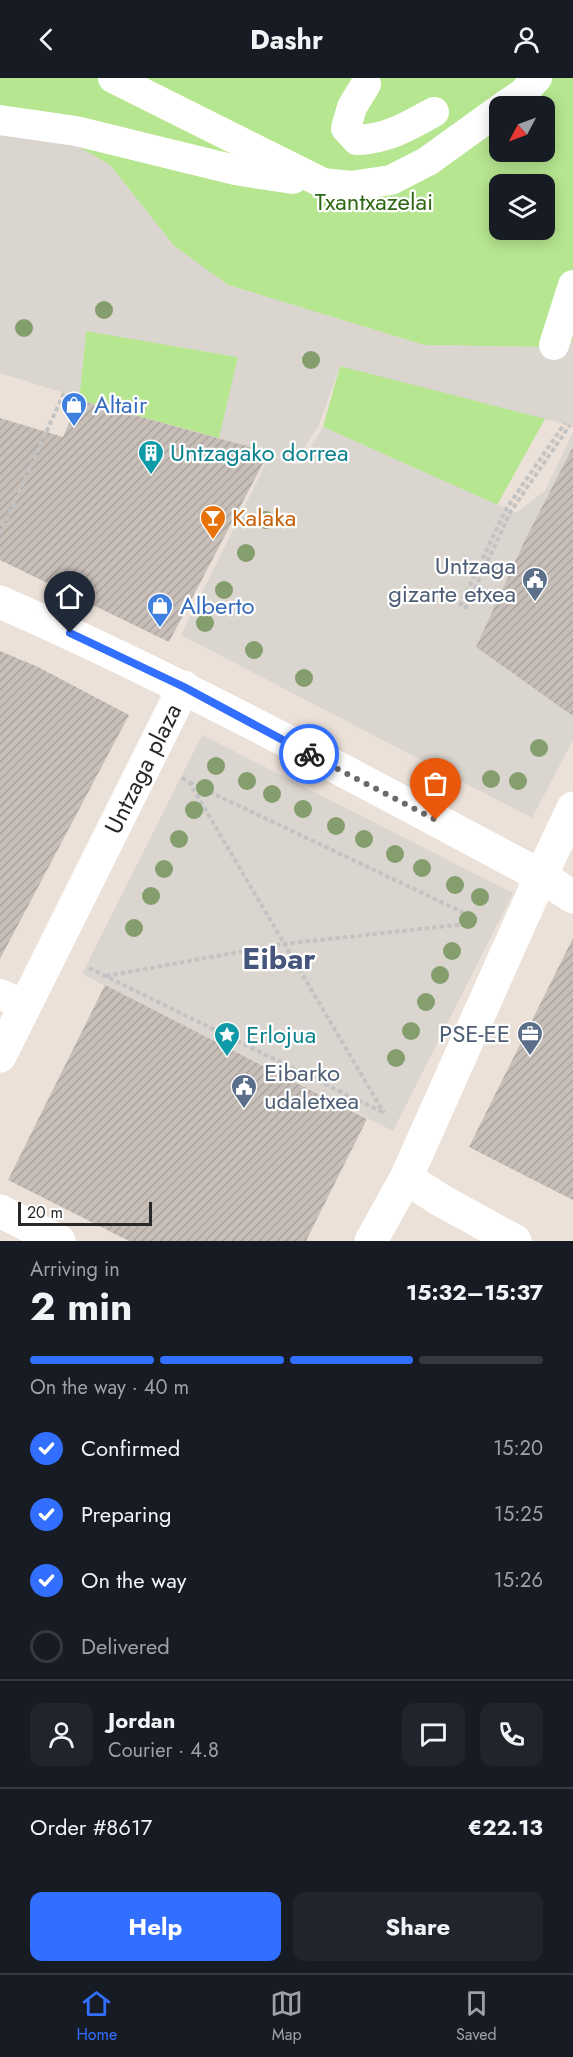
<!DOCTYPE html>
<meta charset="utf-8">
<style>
body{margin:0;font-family:Jost,sans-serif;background:#20242c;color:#f1f3f6;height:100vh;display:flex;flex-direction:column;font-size:22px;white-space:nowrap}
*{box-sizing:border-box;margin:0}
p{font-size:20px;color:#9ea1a6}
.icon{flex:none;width:33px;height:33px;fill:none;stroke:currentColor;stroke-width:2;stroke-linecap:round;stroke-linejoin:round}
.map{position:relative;height:1163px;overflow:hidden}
.details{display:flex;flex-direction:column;background:#171b24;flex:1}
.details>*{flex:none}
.needle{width:39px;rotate:229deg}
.tools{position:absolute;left:489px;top:18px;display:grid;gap:12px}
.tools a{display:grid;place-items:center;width:66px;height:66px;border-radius:12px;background:#171b24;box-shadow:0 3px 15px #0003;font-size:30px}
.scale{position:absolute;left:18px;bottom:15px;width:134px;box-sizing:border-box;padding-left:6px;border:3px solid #282828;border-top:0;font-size:16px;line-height:21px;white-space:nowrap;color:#282828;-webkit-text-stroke:4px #fff;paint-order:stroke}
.pin{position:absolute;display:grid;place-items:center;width:51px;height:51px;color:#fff;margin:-62px -26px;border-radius:50% 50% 50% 0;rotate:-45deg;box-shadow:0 0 6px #0007}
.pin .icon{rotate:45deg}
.courier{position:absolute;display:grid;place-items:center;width:60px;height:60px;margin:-30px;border:4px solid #326fff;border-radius:50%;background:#fff;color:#222;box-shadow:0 2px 8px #0007}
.head em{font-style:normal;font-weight:700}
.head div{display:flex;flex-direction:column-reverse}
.head{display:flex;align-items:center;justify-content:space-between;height:102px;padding:0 30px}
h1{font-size:39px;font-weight:700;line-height:45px}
.bar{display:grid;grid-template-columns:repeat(4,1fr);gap:9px 6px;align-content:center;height:72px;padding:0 30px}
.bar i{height:8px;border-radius:4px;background:#363941}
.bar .selected{background:#326fff}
.bar p{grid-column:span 4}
.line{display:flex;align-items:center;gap:15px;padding:0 30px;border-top:2px solid #363941}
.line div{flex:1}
.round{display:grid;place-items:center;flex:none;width:63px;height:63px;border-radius:12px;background:#20242c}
ol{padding:0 30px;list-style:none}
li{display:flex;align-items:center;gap:18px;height:66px}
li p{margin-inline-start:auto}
li .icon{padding:6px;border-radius:50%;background:#326fff;color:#fff;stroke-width:4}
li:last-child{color:#9ea1a6}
li i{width:33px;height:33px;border:3px solid #363941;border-radius:50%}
.cta{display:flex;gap:12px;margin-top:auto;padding:12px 30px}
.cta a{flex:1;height:69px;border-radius:12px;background:#326fff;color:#fff;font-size:24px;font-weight:700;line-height:69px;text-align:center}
.cta a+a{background:#20242c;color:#f1f3f6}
header{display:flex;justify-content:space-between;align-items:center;height:78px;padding:0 30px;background:#171b24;font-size:27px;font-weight:700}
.menu{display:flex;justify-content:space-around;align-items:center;height:84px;border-top:2px solid #363941;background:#171b24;font-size:16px;color:#9ea1a6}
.menu a{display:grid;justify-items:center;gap:3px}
.menu .selected{color:#326fff}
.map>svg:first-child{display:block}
</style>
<header><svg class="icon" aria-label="back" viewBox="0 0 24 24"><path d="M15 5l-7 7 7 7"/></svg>Dashr<svg class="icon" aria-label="person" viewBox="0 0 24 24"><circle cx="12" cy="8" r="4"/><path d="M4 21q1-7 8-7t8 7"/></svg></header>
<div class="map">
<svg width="573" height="1163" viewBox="0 0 573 1163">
<defs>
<pattern id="building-hatch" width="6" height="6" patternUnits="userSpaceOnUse" patternTransform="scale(1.5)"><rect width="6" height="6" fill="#c7beb8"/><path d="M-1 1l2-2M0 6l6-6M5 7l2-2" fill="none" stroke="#aba39e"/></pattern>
</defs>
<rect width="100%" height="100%" fill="#ece1d8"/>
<g fill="#b7e690" fill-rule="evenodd">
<path d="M0,0h573v263l-30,6 -119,-2 -196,-60 -54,-39 -64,-81 -110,-41zM500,28h44v46h-44zM500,106h44v46h-44z"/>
<path d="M86,253l153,26 -20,81 -140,-38z"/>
<path d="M340,288l206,51 -49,88 -174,-78z"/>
</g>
<g fill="#dbd5cf">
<path d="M0,46l64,14 46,27 64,81 54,39 196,60 119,2 30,-6v85l-233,-60 -21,59 -24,37 -76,-24 19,-81 -152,-26 -7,69 -15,-7 -64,-20z"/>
<path d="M323,349l193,86 29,-22 28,-59v308l-41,78 -351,-183 89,-180 29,10z"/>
<path d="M202,657l311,158 -120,238 -311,-157z"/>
</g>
<g fill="url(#building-hatch)">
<path d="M79,322l190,52 -100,190 -169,-82v-142l63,19z"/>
<path d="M573,369v269l-97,-69 51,-111z"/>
<path d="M0,573l38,16 91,48 -129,244z"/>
<path d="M573,860v262l-104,-53z"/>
<path d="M105,907l262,134 -61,122h-177l-121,-61z"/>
</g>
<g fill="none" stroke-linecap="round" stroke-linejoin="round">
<g stroke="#c3c3c3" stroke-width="4" stroke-dasharray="4.5 3" stroke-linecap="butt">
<path d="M0,456l64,-141"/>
<path d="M460,528l46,-97 59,-86"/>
<path d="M465,531l46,-98 59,-86"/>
<path d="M182,700l7,4 195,331"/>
<path d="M189,704l288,137"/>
<path d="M89,890l295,145"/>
<path d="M106,898l177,-32 192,-21"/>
</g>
<g stroke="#fff" stroke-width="30">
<path d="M113,0l210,105 28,3 40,-6 37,-19 72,-52"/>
<path d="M366,6l-14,23 -6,21 11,12c30,-1 52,-14 77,-28"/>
<path d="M504,28l18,-12 15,-16"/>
<path d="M0,42l76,11 159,39 58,9"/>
<path d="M554,267l19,-60"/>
<path d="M0,916l24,11"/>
</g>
<g stroke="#fff" stroke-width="33">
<path id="s1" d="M0,978l184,-369"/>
<path d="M406,1100l36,23 73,40"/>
<path d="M371,1163l35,-63 135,-302 32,-68"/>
</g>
<g stroke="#fff" stroke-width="33">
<path d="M0,524c185,81 362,179 541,274l32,21"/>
<path d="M0,1133l59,30"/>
</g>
</g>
<g fill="#849e6d">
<circle cx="104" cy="232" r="9"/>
<circle cx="24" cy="250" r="9"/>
<circle cx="311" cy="282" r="9"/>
<circle cx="266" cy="442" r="9"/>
<circle cx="246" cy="475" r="9"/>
<circle cx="224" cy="512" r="9"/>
<circle cx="205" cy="545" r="9"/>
<circle cx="254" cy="572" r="9"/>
<circle cx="304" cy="600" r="9"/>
<circle cx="539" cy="670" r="9"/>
<circle cx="216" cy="688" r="9"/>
<circle cx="491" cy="701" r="9"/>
<circle cx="247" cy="703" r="9"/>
<circle cx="518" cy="703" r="9"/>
<circle cx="205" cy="710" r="9"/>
<circle cx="272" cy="716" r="9"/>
<circle cx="303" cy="731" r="9"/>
<circle cx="194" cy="732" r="9"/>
<circle cx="336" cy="748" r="9"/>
<circle cx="179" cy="761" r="9"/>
<circle cx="364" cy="761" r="9"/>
<circle cx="395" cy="776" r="9"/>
<circle cx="422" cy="790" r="9"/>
<circle cx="164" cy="791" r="9"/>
<circle cx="455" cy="807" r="9"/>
<circle cx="151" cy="818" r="9"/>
<circle cx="480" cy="819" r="9"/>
<circle cx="468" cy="842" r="9"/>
<circle cx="134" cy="850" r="9"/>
<circle cx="452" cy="873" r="9"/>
<circle cx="440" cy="897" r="9"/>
<circle cx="426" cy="924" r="9"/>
<circle cx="411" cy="953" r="9"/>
<circle cx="396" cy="980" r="9"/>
</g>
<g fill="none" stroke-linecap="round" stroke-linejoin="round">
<path stroke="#6d6966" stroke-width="6" stroke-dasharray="0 10.8" d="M309,676l127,66"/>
<path stroke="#326fff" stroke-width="8" d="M70,555l114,54 125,67"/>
</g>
<defs>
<symbol id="shop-pin" viewBox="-11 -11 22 30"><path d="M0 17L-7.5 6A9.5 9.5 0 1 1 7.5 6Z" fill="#3f7fe0" stroke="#fff"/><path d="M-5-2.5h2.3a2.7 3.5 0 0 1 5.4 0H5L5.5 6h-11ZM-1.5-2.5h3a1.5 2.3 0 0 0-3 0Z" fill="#fff"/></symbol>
<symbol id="building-pin" viewBox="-11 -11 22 30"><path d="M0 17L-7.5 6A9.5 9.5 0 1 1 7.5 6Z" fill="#0f9aa8" stroke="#fff"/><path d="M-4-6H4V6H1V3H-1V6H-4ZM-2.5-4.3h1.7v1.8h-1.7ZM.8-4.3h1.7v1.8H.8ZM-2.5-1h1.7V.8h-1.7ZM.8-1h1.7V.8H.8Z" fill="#fff"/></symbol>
<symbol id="bar-pin" viewBox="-11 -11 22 30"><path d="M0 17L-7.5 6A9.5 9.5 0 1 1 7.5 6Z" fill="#e8710a" stroke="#fff"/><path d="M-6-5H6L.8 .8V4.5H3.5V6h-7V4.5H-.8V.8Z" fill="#fff"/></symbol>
<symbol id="civic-pin" viewBox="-11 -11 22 30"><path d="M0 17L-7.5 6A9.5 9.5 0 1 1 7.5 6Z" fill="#5c6f8a" stroke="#fff"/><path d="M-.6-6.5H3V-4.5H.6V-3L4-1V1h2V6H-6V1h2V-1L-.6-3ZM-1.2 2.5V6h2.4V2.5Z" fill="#fff"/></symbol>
<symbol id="office-pin" viewBox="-11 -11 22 30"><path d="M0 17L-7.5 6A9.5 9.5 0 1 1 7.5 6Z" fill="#5c6f8a" stroke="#fff"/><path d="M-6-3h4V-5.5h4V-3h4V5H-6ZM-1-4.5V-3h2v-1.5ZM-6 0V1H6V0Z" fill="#fff"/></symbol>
<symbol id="sight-pin" viewBox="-11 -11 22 30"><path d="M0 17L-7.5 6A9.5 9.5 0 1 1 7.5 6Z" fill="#0f9aa8" stroke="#fff"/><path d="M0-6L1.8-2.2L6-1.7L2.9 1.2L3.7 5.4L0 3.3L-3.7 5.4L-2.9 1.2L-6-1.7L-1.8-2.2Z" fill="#fff"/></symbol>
</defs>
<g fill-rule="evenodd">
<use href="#shop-pin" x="59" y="312" width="30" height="40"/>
<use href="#building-pin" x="136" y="360" width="30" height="40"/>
<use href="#bar-pin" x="198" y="425" width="30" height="40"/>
<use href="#civic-pin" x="520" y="487" width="30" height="40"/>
<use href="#shop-pin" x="145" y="513" width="30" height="40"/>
<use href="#office-pin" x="515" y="941" width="30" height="40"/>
<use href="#sight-pin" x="212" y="942" width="30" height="40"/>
<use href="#civic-pin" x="229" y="994" width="30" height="40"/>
</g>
<g text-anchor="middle" stroke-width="4.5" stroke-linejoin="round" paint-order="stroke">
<g font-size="24" fill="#2f6815" stroke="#fff">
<text x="374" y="132">Txantxazelai</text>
</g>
<g font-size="24" fill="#366cbe" stroke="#fff" text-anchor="start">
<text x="94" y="335">Altair</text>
<text x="180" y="536">Alberto</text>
</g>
<g font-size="24" fill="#0d838f" stroke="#fff" text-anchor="start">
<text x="170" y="383">Untzagako dorrea</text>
<text x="246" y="965">Erlojua</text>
</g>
<g font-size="24" fill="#c56008" stroke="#fff" text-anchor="start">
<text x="232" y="448">Kalaka</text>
</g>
<g font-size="24" fill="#4e5e75" stroke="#fff" text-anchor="end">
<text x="516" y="496">Untzaga<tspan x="516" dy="28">gizarte etxea</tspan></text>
<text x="510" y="964">PSE-EE</text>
<text x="264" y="1003" text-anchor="start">Eibarko<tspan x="264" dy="28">udaletxea</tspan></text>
</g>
<g font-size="24" fill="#282828" stroke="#fff">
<text dy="8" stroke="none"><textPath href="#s1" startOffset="321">Untzaga plaza</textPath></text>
</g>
<g font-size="30" font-weight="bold" fill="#46557b" stroke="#fff">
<text x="279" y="891">Eibar</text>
</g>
</g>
</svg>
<div class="tools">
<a><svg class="needle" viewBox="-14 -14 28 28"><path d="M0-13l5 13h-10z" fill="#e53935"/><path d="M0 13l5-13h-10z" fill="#9ea1a6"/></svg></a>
<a><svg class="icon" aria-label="layers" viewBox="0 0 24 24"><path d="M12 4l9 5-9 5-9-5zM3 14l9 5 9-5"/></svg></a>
</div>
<div class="scale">20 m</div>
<div class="pin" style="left:436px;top:742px;background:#ea580c"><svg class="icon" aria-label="bag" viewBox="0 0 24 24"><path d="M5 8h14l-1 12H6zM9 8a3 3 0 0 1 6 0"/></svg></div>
<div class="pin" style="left:70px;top:555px;background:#1f2937"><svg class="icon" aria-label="home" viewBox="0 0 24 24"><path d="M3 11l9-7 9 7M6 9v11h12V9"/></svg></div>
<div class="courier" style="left:309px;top:676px"><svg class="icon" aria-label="bike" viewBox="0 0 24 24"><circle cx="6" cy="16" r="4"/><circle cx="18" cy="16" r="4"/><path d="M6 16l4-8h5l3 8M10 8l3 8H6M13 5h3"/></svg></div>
</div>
<section class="details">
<div class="head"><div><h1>2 min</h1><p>Arriving in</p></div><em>15:32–15:37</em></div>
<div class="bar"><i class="selected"></i><i class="selected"></i><i class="selected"></i><i></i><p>On the way · 40 m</p></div>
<ol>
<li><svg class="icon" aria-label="check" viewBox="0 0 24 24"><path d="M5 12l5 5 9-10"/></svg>Confirmed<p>15:20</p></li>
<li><svg class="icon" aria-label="check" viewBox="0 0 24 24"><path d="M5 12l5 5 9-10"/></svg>Preparing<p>15:25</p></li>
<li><svg class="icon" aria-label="check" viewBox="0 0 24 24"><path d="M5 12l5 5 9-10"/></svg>On the way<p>15:26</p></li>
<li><i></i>Delivered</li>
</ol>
<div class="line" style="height:108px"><a class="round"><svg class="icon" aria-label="person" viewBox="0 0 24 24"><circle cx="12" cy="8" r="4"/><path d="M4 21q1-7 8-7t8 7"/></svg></a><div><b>Jordan</b><p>Courier · 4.8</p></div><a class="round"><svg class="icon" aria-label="chat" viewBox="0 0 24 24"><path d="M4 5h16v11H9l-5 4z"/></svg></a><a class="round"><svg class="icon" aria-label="phone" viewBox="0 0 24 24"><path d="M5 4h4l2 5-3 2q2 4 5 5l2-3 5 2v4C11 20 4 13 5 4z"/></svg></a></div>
<div class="line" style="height:78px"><div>Order #8617</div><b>€22.13</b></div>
<div class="cta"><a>Help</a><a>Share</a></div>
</section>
<nav class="menu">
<a class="selected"><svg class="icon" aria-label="home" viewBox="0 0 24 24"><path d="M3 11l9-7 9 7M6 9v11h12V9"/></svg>Home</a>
<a><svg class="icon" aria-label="map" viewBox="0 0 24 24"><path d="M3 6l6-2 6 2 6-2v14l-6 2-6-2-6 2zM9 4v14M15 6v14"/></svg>Map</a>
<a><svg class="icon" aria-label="saved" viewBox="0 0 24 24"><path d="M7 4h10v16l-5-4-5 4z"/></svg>Saved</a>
</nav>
